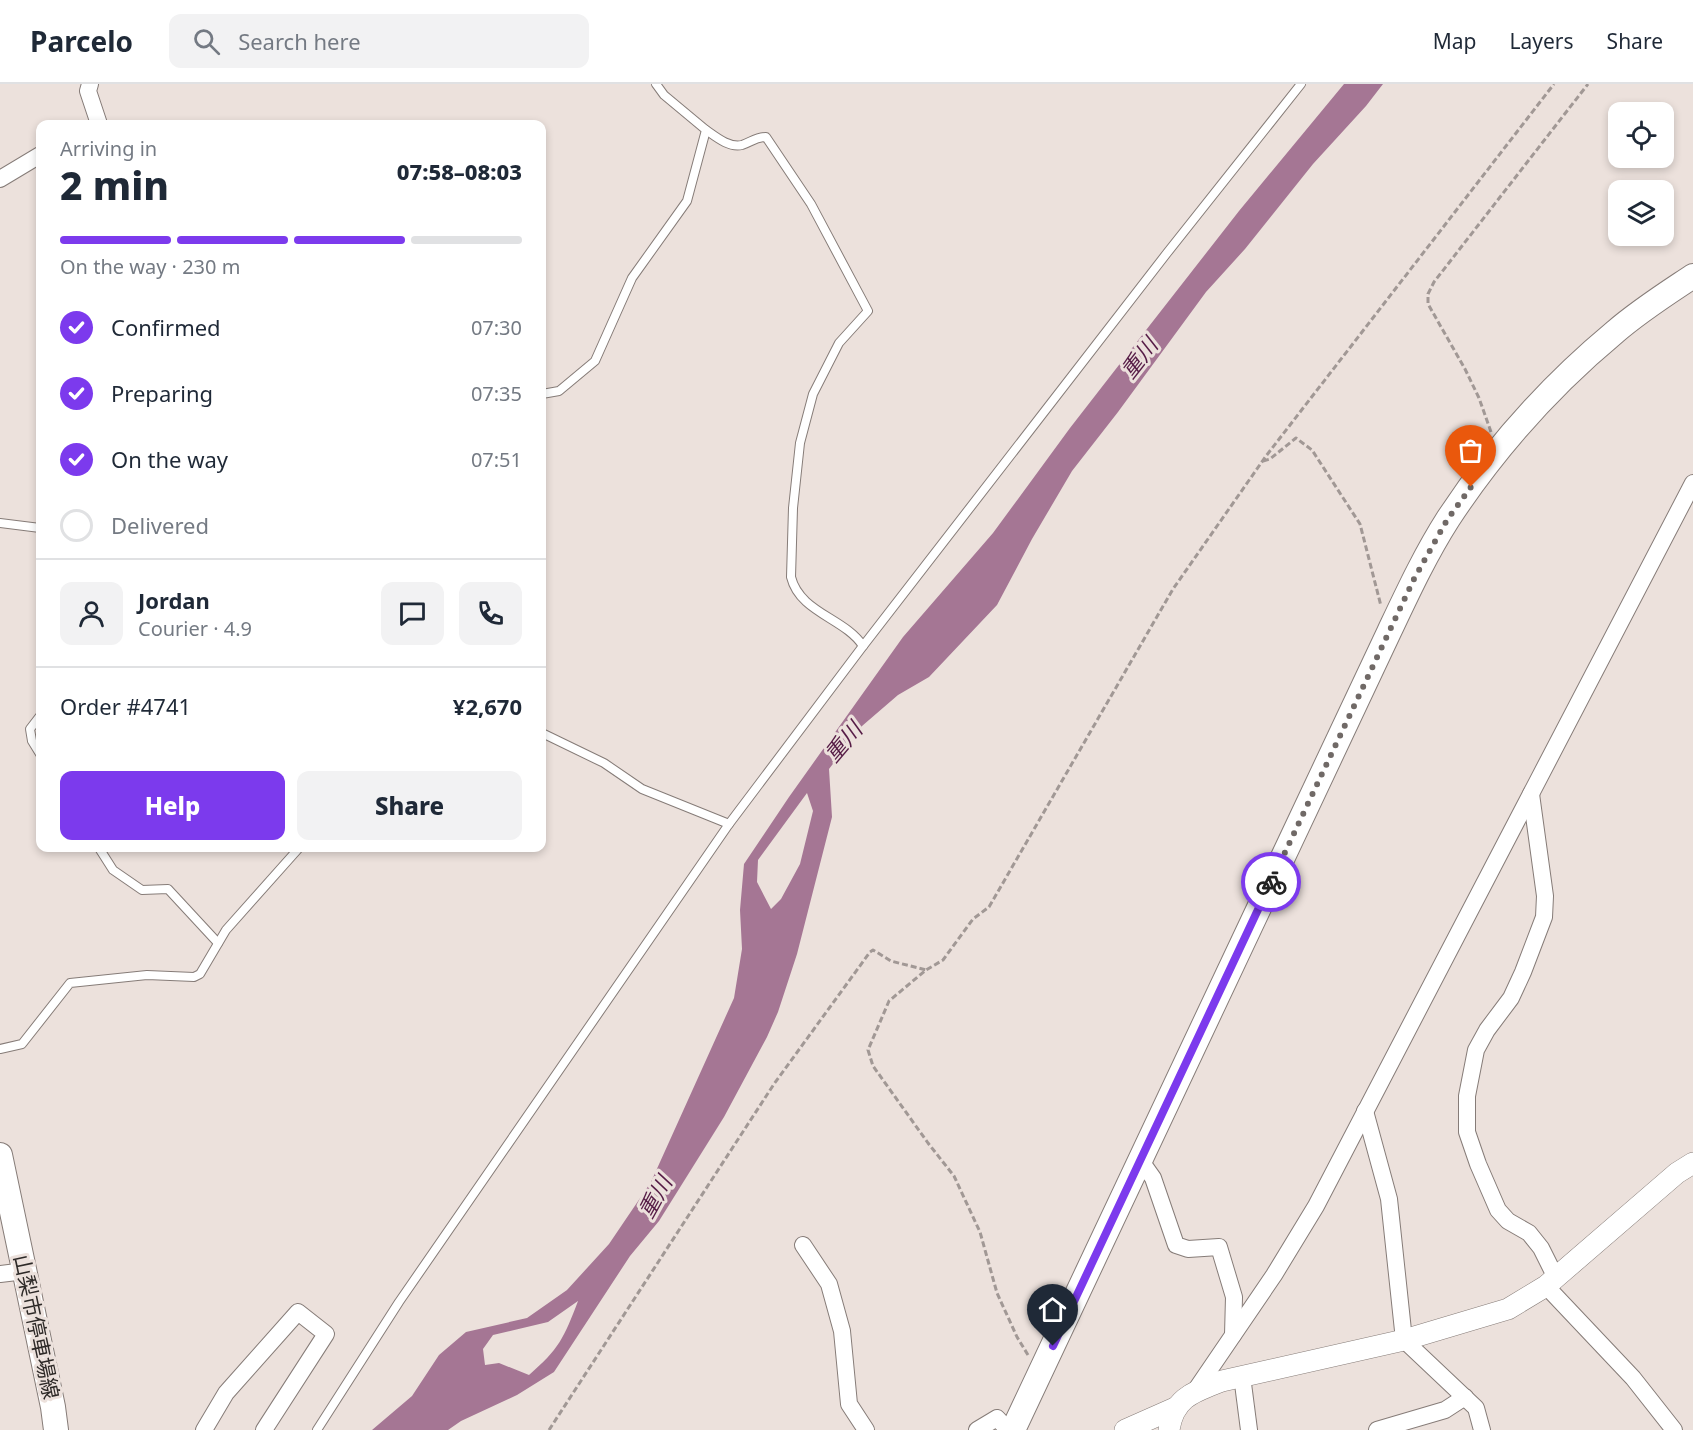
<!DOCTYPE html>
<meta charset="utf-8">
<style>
body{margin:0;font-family:"Noto Sans","Noto Sans JP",sans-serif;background:#f2f2f3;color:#1f2937;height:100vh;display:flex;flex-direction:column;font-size:22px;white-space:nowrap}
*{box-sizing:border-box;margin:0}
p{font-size:20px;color:#747a83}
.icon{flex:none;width:33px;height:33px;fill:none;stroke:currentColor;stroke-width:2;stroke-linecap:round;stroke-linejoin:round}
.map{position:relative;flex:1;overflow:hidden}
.panel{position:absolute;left:36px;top:36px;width:510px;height:732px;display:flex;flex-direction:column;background:#fff;border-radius:12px;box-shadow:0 3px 9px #0003}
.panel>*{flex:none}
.tools{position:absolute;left:1608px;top:18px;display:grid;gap:12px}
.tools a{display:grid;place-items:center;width:66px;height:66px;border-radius:12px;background:#fff;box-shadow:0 3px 9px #0003;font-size:30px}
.pin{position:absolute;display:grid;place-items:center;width:51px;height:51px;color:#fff;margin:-62px -26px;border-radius:50% 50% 50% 0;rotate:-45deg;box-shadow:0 0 6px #0007}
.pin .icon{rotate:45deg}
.courier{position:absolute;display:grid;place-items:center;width:60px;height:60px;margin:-30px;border:4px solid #7c3aed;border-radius:50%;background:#fff;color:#222;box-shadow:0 2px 8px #0007}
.headline em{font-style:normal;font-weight:800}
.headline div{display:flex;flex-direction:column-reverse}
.headline{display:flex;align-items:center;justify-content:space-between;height:102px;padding:0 24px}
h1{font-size:39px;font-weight:800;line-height:45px}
.bar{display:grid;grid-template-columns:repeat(4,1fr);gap:9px 6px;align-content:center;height:72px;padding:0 24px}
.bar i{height:8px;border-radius:4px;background:#e0e1e3}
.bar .on{background:#7c3aed}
.bar p{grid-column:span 4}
.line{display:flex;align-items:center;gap:15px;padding:0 24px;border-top:2px solid #e0e1e3}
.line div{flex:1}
.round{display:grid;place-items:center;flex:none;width:63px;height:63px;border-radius:12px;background:#f2f2f3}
ol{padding:0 24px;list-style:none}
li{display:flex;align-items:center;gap:18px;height:66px}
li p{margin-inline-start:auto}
li .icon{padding:6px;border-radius:50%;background:#7c3aed;color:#fff;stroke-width:4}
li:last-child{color:#747a83}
li i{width:33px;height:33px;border:3px solid #e0e1e3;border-radius:50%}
.action{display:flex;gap:12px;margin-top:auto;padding:12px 24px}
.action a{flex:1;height:69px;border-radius:12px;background:#7c3aed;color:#fff;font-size:24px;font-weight:800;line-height:69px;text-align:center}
.action a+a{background:#f2f2f3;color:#1f2937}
header{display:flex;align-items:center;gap:36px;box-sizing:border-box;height:84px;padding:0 30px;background:#fff;border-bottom:2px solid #e0e1e3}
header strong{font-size:28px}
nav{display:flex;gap:33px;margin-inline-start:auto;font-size:21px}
.search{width:420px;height:54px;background:#f2f2f3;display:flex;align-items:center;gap:15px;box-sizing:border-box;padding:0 21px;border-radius:12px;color:#747a83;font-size:22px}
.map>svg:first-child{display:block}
</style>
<header>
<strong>Parcelo</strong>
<div class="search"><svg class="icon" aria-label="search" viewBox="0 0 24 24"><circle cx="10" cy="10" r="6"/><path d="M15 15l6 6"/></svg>Search here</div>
<nav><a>Map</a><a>Layers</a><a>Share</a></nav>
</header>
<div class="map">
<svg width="1693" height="1346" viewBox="0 0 1693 1346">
<rect width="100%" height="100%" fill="#ece1dc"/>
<path fill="#a57694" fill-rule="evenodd" d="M1344,0h39l-17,22 -53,58 -68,85 -39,43 -88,120 -46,59 -40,68 -35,66 -68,72 -31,18 -36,31 -33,43 3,48 -35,137 -19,58 -11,25 -43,80 -65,104 -29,35 -76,116 -37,23 -56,26 -13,9h-76l40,-34 27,-41 27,-23 61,-14 40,-28 42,-46 42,-62 83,-184 8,-49 -2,-39 4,-46 45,-67 114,-160 90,-104 77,-105 80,-103 89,-114zM807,709l6,18 -13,53 -19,35 -10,10 -14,-27 1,-22zM578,1217c-14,37 -19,48 -49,74l-30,-12 -14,2 -2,-16 10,-14 55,-13z"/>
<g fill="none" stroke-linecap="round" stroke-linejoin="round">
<defs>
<g id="service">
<path d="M706,46c10,7 23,18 36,15 9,-3 14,-8 24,-8l45,67 57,107 -29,32 -26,51 -13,49 -7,65 -2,69c9,36 54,41 72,69"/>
<path d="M542,310l17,-3 36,-30 37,-83 55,-77 19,-71 -42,-35 -8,-11"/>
<path d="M0,439l40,5"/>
<path d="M40,632l-10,13 2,12 8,13"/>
<path d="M542,649l62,30 38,26 87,35"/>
<path d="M99,764l14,22 29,20 26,-1 50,54"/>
<path d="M0,965l22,-5 48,-61 77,-8 47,2 6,-3 26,-44 73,-82"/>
<path d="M317,1346l82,-128 330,-478 134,-178 304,-393 134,-169"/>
</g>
<g id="minor">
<path d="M90,0l-2,7 11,33"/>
<path d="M0,95l40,-24"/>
<path d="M1531,710l14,102 -1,21 -21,55 -12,26 -24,32 -11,20 -9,46v36l11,32 20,46 10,11 21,12 12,15 15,30"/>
<path d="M1365,1027l24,88 15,141 72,68 6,22"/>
<path d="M1141,1077l12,17 23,67 12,4 31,-2 15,50 -1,38"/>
<path d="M803,1161l26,39 13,47 7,73 17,26"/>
<path d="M0,1190l25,-3"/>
<path d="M1546,1202l87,92 41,52"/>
<path d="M1242,1292l7,54"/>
<path d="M1195,1307l79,-116 42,-69 377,-723"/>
<path d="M204,1346l22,-37 72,-81 28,22 -62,96"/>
<path d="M977,1346l20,-12 11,12"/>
<path d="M1377,1346l68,-20 20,-13"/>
</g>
<g id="tertiary">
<path d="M1125,1346l52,-23"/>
<path d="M1169,1346c5,-33 25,-38 53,-49l182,-41 104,-31 38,-23 131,-113 16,-10"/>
</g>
<g id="secondary">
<path d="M0,1071l53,252 3,23"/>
<path d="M1013,1346l376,-798c18,-38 36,-77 59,-113 46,-70 102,-133 167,-187 24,-21 51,-38 78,-56"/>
</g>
</defs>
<use href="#service" stroke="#867c78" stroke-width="10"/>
<use href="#minor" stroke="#867c78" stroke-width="18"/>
<use href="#tertiary" stroke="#867c78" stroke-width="22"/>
<use href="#secondary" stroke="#867c78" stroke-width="26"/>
<g stroke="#a19895" stroke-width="3" stroke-dasharray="6 3" stroke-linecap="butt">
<path d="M1491,348l-12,-34 -14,-29 -37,-65v-10l6,-12 154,-198"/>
<path d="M1263,377l7,-2 26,-21 16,12 48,74 21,82"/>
<path d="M1028,1271l-11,-18 -20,-44 -17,-61 -26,-56 -26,-33 -55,-77 -5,-16 21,-49 37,-31 17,-10 30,-41 16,-12 184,-318 93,-133 288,-372"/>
<path d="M549,1346l225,-346 96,-132 3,-2 18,11 35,9"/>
</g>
<use href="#service" stroke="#fff" stroke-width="8"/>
<use href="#minor" stroke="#fff" stroke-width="16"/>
<use href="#tertiary" stroke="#fff" stroke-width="21"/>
<use href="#secondary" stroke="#fff" stroke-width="24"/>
</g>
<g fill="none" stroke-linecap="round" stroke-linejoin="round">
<path stroke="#706966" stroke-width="6" stroke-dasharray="0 10.8" d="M1271,798l143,-303 33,-59 24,-33"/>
<path stroke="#7c3aed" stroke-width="8" d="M1053,1262l218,-464"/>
</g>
<g text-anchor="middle" stroke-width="6" stroke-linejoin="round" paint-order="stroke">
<g font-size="21" fill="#2d2927" stroke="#ece1dc">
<text transform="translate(36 1243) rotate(78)" y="7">山梨市停車場線</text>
</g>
<g font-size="22" font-style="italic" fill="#561c46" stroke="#ece1dc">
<text transform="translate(1139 274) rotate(-52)" y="8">重川</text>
<text transform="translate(843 658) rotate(-50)" y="8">重川</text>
<text transform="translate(655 1113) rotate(-61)" y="8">重川</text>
</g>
</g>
</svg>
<div class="tools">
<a><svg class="icon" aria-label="locate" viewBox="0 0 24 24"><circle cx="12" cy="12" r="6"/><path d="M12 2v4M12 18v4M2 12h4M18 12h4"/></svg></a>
<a><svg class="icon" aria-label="layers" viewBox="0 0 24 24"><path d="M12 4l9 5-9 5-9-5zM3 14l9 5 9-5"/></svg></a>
</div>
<div class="pin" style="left:1471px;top:403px;background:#ea580c"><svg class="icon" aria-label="bag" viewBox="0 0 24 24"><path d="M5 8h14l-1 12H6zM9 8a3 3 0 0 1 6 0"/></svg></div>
<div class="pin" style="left:1053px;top:1262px;background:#1f2937"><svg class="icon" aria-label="home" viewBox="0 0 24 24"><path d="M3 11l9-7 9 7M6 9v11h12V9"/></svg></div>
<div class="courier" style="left:1271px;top:798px"><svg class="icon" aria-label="bike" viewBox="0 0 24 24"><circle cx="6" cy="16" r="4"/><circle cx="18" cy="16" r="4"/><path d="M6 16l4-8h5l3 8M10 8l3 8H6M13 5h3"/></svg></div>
<section class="panel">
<div class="headline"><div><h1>2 min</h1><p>Arriving in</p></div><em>07:58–08:03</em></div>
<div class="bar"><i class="on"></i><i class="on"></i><i class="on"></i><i></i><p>On the way · 230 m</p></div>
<ol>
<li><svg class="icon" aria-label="check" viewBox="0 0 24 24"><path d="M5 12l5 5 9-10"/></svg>Confirmed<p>07:30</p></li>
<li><svg class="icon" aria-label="check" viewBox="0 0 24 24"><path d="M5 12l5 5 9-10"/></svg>Preparing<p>07:35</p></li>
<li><svg class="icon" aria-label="check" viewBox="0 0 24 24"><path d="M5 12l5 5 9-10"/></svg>On the way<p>07:51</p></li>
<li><i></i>Delivered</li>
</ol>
<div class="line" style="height:108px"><a class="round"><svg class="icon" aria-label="person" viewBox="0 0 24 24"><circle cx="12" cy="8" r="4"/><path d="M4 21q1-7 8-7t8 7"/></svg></a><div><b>Jordan</b><p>Courier · 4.9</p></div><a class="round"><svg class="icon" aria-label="chat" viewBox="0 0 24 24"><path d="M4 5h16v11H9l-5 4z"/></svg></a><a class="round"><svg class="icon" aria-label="phone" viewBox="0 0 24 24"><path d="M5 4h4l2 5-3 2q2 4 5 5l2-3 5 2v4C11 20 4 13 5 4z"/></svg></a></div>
<div class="line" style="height:78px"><div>Order #4741</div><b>¥2,670</b></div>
<div class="action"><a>Help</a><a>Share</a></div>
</section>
</div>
